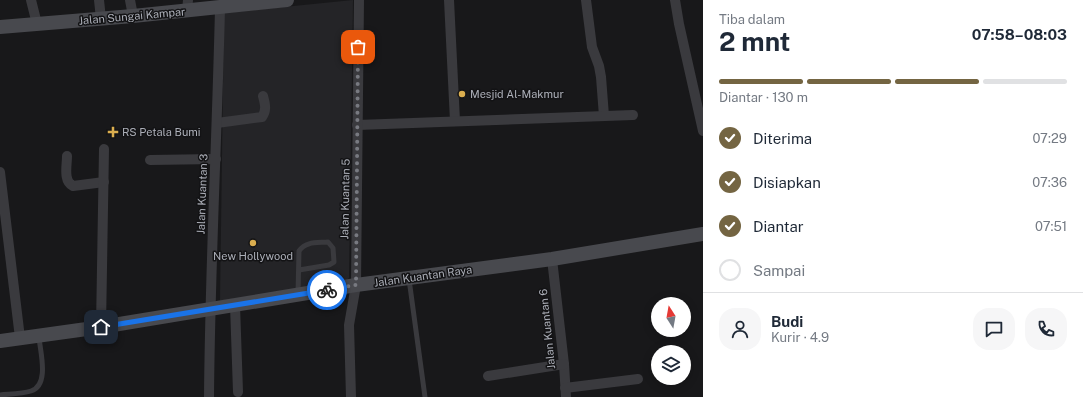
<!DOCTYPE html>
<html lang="id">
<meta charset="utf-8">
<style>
body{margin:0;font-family:"Public Sans",sans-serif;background:#f6f6f7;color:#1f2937;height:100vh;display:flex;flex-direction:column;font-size:15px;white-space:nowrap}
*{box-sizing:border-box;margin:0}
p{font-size:13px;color:#747a83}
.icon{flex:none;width:22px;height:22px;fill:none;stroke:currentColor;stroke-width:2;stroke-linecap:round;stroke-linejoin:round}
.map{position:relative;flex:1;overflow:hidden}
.side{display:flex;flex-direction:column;background:#fff;width:380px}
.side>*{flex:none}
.needle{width:26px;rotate:349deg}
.buttons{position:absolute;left:651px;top:297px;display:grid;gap:8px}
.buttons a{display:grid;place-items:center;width:40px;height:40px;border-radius:50%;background:#fff;box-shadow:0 2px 10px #0003;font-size:20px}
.pin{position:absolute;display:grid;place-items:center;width:34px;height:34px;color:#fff;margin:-17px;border-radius:8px;box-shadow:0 2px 6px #0006}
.courier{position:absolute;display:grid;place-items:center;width:40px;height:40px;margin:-20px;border:3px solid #1a73e8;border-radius:50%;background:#fff;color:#222;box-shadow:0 1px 5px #0007}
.headline em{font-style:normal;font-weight:700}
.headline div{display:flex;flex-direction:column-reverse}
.headline{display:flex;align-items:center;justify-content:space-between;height:68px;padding:0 16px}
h1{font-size:26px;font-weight:700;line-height:30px}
.bar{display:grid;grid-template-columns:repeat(4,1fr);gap:6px 4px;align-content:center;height:48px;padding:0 16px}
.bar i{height:5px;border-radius:3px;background:#e0e1e3}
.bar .active{background:#746542}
.bar p{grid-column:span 4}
.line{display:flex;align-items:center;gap:10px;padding:0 16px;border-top:1px solid #e0e1e3}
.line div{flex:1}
.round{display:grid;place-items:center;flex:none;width:42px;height:42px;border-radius:16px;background:#f6f6f7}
ol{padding:0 16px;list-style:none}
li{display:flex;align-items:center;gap:12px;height:44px}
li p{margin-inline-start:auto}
li .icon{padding:4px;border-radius:50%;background:#746542;color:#fff;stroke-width:4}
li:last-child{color:#747a83}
li i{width:22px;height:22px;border:2px solid #e0e1e3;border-radius:50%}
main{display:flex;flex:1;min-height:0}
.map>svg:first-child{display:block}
</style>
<main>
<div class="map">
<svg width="703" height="397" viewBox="0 0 703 397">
<rect width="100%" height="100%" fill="#18181a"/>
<path fill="#242427" d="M353,0l-4,278 -4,4 -125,19 4,-288z"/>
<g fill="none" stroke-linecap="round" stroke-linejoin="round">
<g stroke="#3a3a3e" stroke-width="5">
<path d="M409,279l16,118"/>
<path d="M298,294l1,-43c7,-10 18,-8 29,-9l5,6 1,14 -5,3 -30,5"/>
<path d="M0,395c10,-1 22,-1 31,-4 19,-6 9,-40 8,-54"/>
</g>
<g stroke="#3a3a3e" stroke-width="10">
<path d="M31,0l6,24"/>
<path d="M99,0l2,19"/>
<path d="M130,0l3,16"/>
<path d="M449,0l6,121"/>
<path d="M586,0l6,47 7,19 2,11 3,39"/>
<path d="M675,0l4,24 24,107"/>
<path d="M187,11l1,-11"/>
<path d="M217,123l45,-6c5,-7 3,-13 1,-21"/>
<path d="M357,125l276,-10"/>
<path d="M67,156c0,10 -4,25 6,30l31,-4"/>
<path d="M150,160l66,-1"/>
<path d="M0,172l20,166"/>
<path d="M552,259l12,105 2,33"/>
<path d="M235,305l3,87"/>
<path d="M101,327l3,-178"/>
<path d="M488,376l76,-12"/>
<path d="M565,388l73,-9"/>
<path d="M209,397c1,-130 8,-259 11,-389"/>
<path d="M351,397l-2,-72 7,-40 3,-285"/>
</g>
<g stroke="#48494e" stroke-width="14">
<path d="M0,27l133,-11 154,-16"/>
<path d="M0,341l101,-14 255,-42 196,-26 151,-25"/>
</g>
</g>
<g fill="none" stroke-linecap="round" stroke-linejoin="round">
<path stroke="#787a81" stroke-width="4" stroke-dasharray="0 7.2" d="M327,290l29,-5 2,-238"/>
<path stroke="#1a73e8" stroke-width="5" d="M101,327l226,-37"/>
</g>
<g fill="#dbae4f" stroke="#131315" stroke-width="1.5">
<circle cx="462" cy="94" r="4"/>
<path d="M111 126h4v4h4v4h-4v4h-4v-4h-4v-4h4z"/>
<circle cx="253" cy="243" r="4"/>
</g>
<g text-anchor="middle" stroke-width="3" stroke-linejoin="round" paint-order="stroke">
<g font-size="11" fill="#acafb8" stroke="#131315">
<text transform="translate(132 16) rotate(-5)" y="4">Jalan Sungai Kampar</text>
<text transform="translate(202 194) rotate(-88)" y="4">Jalan Kuantan 3</text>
<text transform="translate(345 199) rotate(-89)" y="4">Jalan Kuantan 5</text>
<text transform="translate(423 276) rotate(-8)" y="4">Jalan Kuantan Raya</text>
<text transform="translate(547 329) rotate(-96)" y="4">Jalan Kuantan 6</text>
</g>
<g font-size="11" fill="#acafb8" stroke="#131315" text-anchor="start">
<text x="470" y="98">Mesjid Al-Makmur</text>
<text x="122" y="136">RS Petala Bumi</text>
<text x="253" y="260" text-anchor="middle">New Hollywood</text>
</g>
</g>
</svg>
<div class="buttons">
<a><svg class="needle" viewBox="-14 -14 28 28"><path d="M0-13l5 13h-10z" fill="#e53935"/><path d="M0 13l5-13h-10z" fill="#747a83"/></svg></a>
<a><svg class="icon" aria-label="layers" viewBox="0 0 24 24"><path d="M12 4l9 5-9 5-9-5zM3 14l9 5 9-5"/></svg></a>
</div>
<div class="pin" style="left:358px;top:47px;background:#ea580c"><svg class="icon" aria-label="bag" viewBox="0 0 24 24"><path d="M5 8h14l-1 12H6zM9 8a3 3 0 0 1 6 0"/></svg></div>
<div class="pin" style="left:101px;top:327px;background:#1f2937"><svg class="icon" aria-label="home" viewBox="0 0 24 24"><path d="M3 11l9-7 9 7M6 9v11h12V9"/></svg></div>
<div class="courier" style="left:327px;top:290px"><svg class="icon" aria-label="bike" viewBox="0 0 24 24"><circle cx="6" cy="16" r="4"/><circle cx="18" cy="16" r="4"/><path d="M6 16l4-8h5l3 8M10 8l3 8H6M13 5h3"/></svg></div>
</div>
<section class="side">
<div class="headline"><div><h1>2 mnt</h1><p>Tiba dalam</p></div><em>07:58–08:03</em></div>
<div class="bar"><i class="active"></i><i class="active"></i><i class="active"></i><i></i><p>Diantar · 130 m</p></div>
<ol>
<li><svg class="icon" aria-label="check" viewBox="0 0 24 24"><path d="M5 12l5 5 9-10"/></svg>Diterima<p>07:29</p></li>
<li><svg class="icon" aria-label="check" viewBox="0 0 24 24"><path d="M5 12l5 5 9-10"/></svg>Disiapkan<p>07:36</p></li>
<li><svg class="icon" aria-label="check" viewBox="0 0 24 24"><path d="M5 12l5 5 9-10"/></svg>Diantar<p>07:51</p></li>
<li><i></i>Sampai</li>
</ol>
<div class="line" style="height:72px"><a class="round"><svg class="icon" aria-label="person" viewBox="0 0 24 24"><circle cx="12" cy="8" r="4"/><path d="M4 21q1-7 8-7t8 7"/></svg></a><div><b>Budi</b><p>Kurir · 4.9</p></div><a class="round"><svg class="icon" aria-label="chat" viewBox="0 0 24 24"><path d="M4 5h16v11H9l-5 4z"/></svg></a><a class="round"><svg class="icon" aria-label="phone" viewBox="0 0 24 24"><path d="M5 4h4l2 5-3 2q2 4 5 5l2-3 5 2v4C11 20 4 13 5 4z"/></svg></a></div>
</section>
</main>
